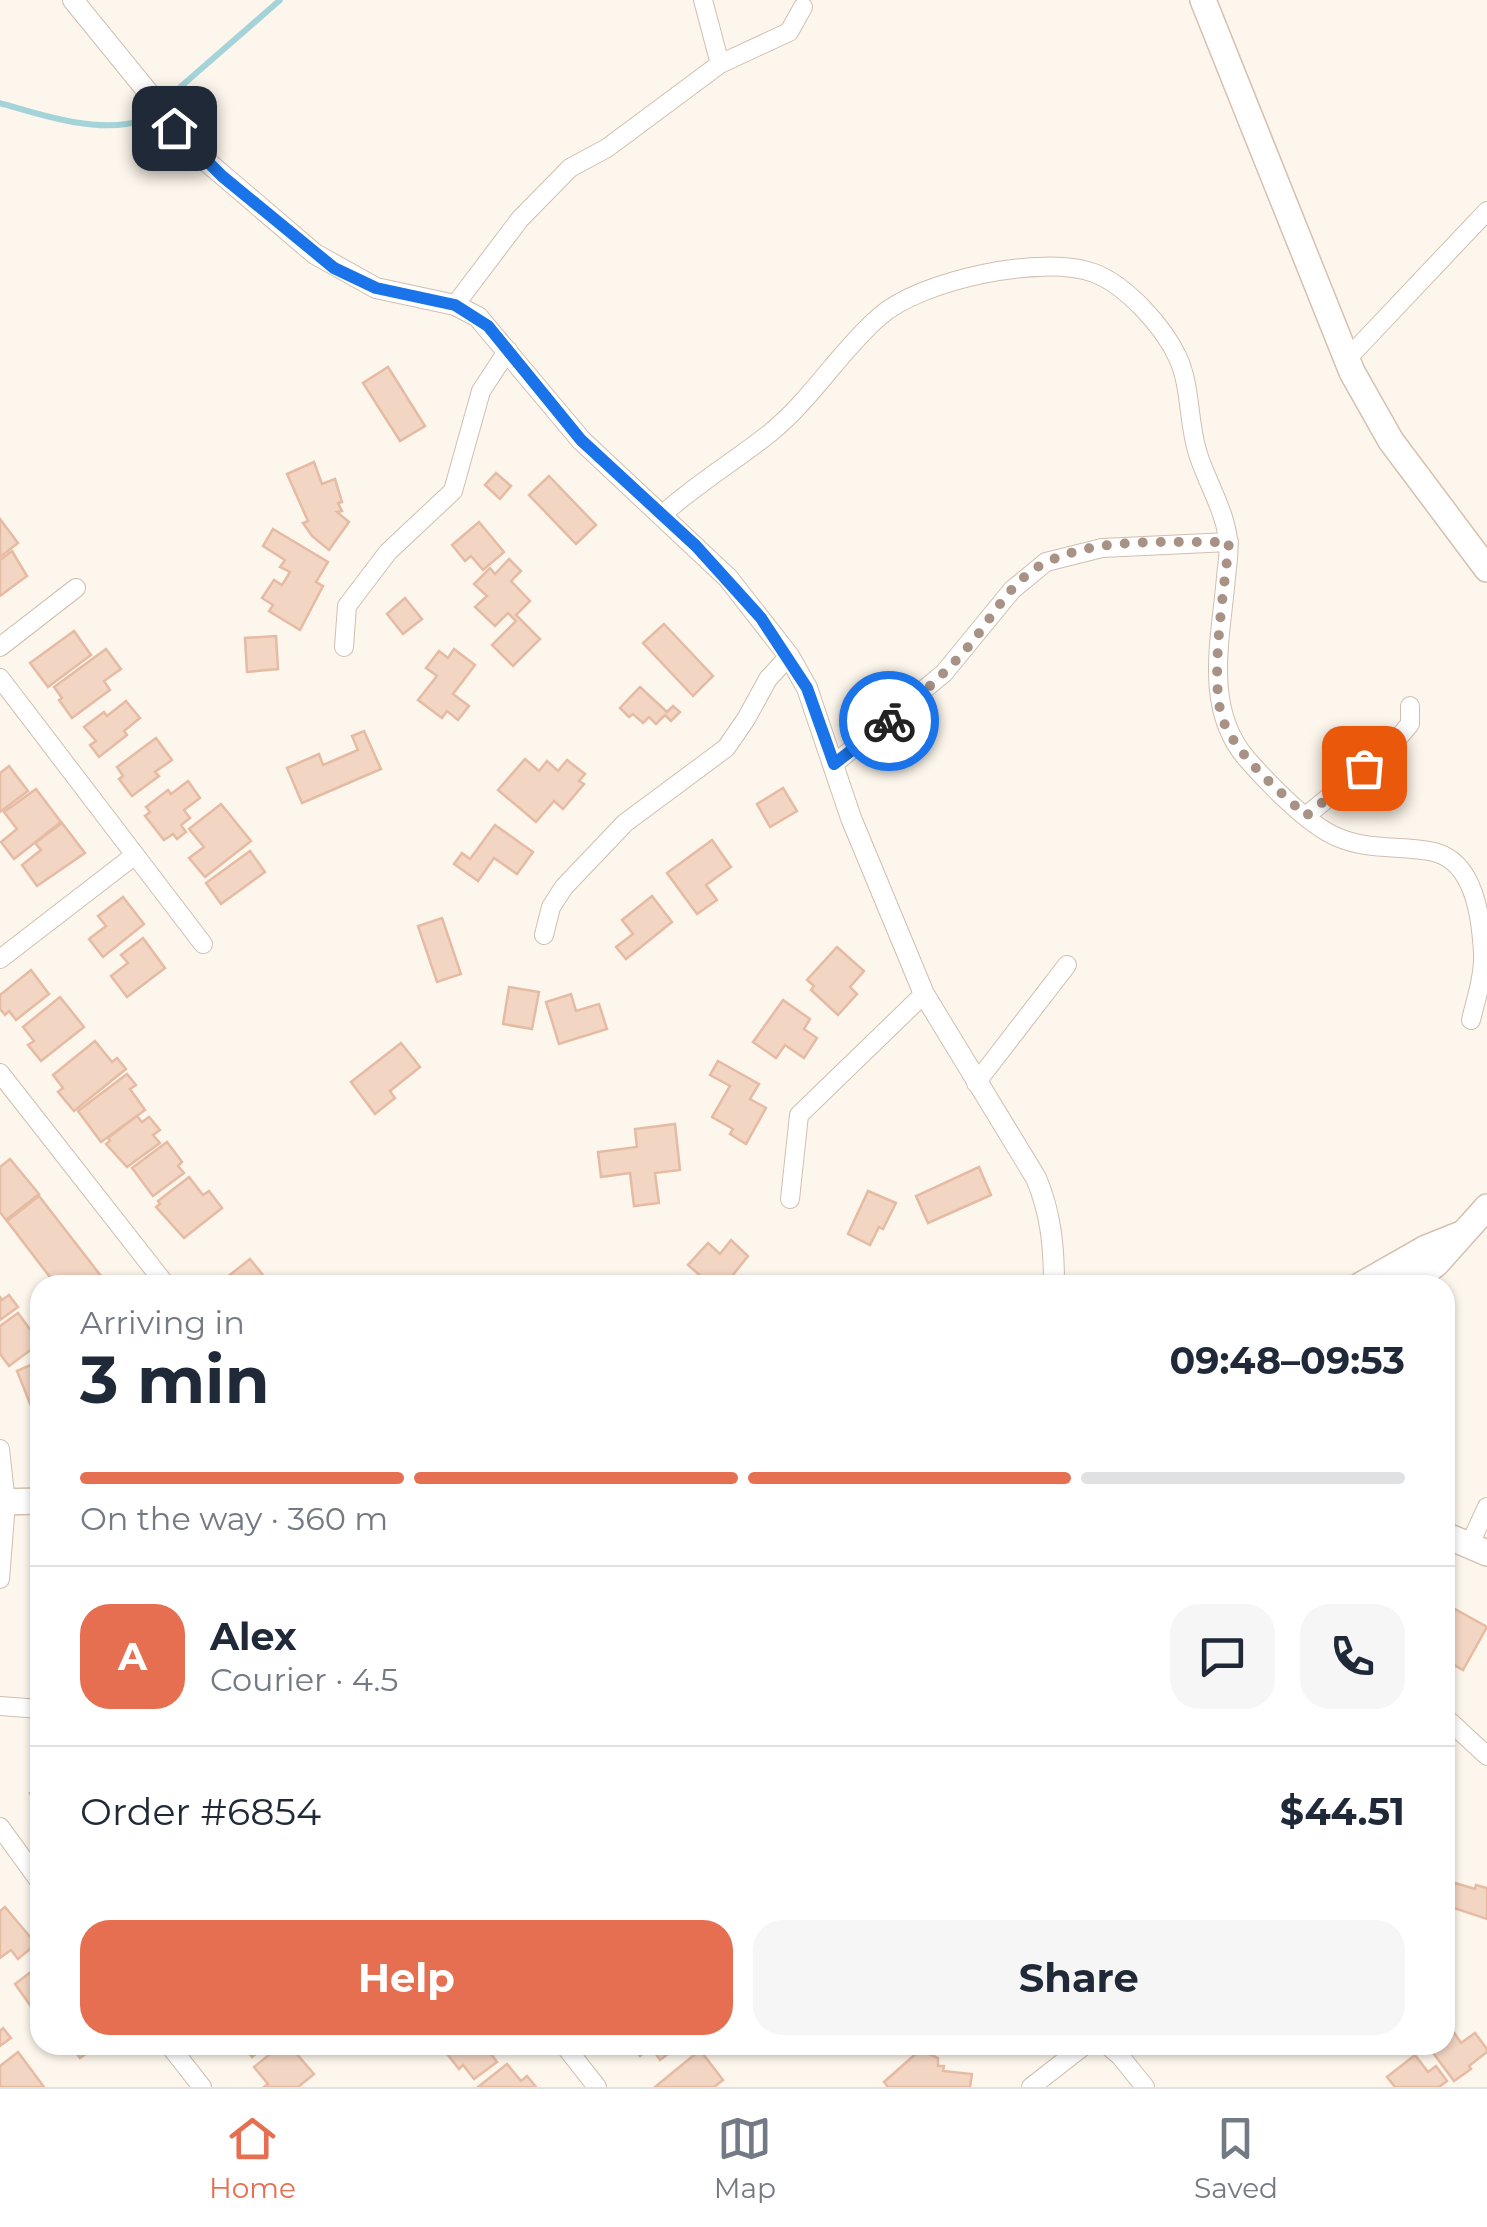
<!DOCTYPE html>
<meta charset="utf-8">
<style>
body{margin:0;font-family:Montserrat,sans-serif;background:#f6f6f7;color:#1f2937;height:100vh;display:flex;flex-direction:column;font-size:38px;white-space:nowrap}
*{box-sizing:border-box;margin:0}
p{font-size:32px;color:#747a83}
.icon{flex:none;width:55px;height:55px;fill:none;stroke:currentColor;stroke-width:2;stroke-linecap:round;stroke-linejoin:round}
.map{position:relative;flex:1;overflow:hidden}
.drawer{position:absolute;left:30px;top:1275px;width:1425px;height:780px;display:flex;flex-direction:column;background:#fff;border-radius:30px;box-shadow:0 2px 8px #0004}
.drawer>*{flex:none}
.pin{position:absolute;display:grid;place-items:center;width:85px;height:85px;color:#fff;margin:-42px;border-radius:20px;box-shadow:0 5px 15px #0006}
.courier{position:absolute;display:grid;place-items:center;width:100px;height:100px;margin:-50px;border:8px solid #1a73e8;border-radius:50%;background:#fff;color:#222;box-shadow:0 2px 12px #0007}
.summary em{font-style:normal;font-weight:700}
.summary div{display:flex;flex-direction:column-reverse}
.summary{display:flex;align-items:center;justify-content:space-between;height:170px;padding:0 50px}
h1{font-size:65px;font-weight:700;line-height:75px}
.bar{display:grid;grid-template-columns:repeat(4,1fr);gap:15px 10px;align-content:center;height:120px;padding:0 50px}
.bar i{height:12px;border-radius:8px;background:#e0e1e3}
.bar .current{background:#e76f51}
.bar p{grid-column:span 4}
.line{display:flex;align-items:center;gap:25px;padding:0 50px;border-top:2px solid #e0e1e3}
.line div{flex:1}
.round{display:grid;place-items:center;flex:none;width:105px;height:105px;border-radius:30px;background:#f6f6f7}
.primary-button{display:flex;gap:20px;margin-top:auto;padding:20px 50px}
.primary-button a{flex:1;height:115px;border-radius:30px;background:#e76f51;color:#fff;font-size:40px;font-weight:700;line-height:115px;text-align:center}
.primary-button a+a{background:#f6f6f7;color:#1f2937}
.tabs{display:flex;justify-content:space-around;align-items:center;height:140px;border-top:2px solid #e0e1e3;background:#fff;font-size:28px;color:#747a83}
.tabs a{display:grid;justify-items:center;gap:5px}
.tabs .current{color:#e76f51}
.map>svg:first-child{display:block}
</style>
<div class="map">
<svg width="1487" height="2087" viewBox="0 0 1487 2087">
<rect width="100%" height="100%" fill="#fdf6ec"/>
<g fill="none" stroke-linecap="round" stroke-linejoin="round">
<g stroke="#a5d3da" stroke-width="6">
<path d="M170,96l110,-96"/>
<path d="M0,103c40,12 102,32 142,17"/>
</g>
</g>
<g fill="#f3d5c3" stroke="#e6bba3" stroke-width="2.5">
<path d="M388,367l37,59 -25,15 -37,-58z"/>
<path d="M314,462l8,22 13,-5 7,23 -4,1 4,8 -5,1 12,10 -20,28 -17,-14 -9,-13 5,-2 -21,-47z"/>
<path d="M496,473l15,13 -11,13 -15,-14z"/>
<path d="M549,476l47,49 -20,19 -47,-49z"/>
<path d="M0,519l18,24 -18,14z"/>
<path d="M479,522l25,30 -21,18 -12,-14 -6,5 -13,-16z"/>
<path d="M273,529l55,33 -12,20 7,4 -23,44 -31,-19 4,-6 -11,-7 12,-18 8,5 8,-13 -10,-5 5,-7 -22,-14z"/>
<path d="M12,551l15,25 -27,20v-36z"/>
<path d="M509,559l12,12 -10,10 19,20 -14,14 24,24 -27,27 -21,-21 24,-24 -8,-8 -13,13 -20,-19 12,-11 -13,-12 16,-16 5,6z"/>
<path d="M405,598l17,21 -19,15 -16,-20z"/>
<path d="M664,624l49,52 -20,20 -50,-53z"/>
<path d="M74,631l17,24 -43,32 -18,-24z"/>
<path d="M276,636l2,33 -31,3 -2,-34z"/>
<path d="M106,649l15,20 -17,12 6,9 -38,28 -13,-18 3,-2 -8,-11z"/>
<path d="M454,649l21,16 -22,29 16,12 -11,14 -11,-9 -5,7 -24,-18 19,-24 -11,-8 13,-17 9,7z"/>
<path d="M640,687l27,25 6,-6 7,6 -9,9 -6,-6 -9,9 -7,-7 -6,6 -10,-9 -4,3 -9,-9z"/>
<path d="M126,701l14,17 -16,13 3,4 -28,22 -9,-12 6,-4 -12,-14 20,-15 3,4z"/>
<path d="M364,731l17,38 -79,34 -15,-35 32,-14 4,11 35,-15 -6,-14z"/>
<path d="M156,738l16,22 -17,12 4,4 -27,20 -13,-17 4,-3 -6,-9z"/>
<path d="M525,759l14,12 8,-10 11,10 9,-11 18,14 -6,7 5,3 -21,25 -9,-8 -18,21 -38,-32z"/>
<path d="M9,766l19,25 -28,21v-39z"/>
<path d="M188,781l12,17 -16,12 6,8 -9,7 5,7 -9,7 -4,-5 -9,6 -19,-24 5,-4 -4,-5 22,-17 3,4z"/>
<path d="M783,788l14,23 -27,16 -13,-23z"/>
<path d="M36,789l25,33 -47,37 -13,-17 16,-13 -13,-17z"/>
<path d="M221,804l30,37 -46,36 -16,-19 15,-11 -15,-18z"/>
<path d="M62,823l23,30 -48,33 -15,-21 19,-15 -6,-7z"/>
<path d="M495,825l38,27 -16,22 -23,-16 -16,23 -24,-17 8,-11 8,6z"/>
<path d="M712,840l19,27 -25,18 11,15 -20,14 -30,-41z"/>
<path d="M250,851l15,21 -44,32 -15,-21z"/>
<path d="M652,896l20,26 -46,37 -10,-12 17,-13 -11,-14z"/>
<path d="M123,897l21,27 -41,33 -14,-18 17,-13 -8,-10z"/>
<path d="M442,918l19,56 -24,8 -19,-56z"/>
<path d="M143,938l22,30 -38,29 -16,-21 17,-13 -7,-8z"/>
<path d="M837,947l27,24 -14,16 7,7 -19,21 -27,-25 3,-4 -7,-6z"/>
<path d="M31,970l18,24 -33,26 -7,-9 -4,4 -5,-6v-14z"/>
<path d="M509,987l30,5 -7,37 -29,-5z"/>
<path d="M571,994l5,17 23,-7 8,25 -48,15 -13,-42z"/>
<path d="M60,997l24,30 -43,34 -13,-16 6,-4 -11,-14z"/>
<path d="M783,1000l27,19 -6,10 13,9 -13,20 -19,-13 -9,13 -23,-16z"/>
<path d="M95,1041l17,21 5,-4 9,11 -52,42 -16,-19 5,-4 -10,-13z"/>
<path d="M401,1043l19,24 -30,24 5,7 -20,16 -24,-32z"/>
<path d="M718,1061l41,23 -9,15 16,9 -20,36 -16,-10 3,-5 -21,-12 18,-31 -20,-11z"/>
<path d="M127,1074l9,11 -6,4 15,21 -44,32 -23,-31z"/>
<path d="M137,1116l5,6 7,-5 11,13 -7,5 7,8 -33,24 -21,-23 4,-3 -2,-3z"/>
<path d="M675,1124l5,46 -25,3 4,30 -25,3 -4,-33 -29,4 -3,-25 39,-5 -2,-18z"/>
<path d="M167,1142l15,20 -4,4 6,7 -31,23 -21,-28z"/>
<path d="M10,1159l29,35 -33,26 -6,-8v-45z"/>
<path d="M979,1167l12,28 -63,28 -12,-27z"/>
<path d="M189,1177l14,18 6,-4 13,17 -38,30 -28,-31 4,-3 -2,-3z"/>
<path d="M868,1191l28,12 -13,26 -4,-2 -9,18 -22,-11z"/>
<path d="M39,1196l69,89h-52l-49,-64z"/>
<path d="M731,1240l17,16 -23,29h-14l-23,-20 20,-22 12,11z"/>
<path d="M250,1259l21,26h-48l-2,-3z"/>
<path d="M9,1295l9,12 -18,13v-23l2,3z"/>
<path d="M18,1313l22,30 -31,23 -9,-12v-28z"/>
<path d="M40,1361v65h-1l-22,-55z"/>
<path d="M1455,1609l32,18 -24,43 -14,-8 1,-3 -5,-3v-29z"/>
<path d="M40,1788v24l-10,-19z"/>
<path d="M1455,1883l20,6 1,-4 11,3v31l-39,-13z"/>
<path d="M5,1907l31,37 -18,15 -7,-9 -11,8v-47z"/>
<path d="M40,1965v54l-25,-35z"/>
<path d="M3,2028l8,10 -11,8v-15z"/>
<path d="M1451,2028l10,15 14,-10 12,16v3l-18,14 2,3 -17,12 -26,-35 17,-1v-12z"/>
<path d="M71,2045h27l-18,13z"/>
<path d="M242,2045h25l-15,12z"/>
<path d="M281,2045h8l25,29 -16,13h-34l4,-3 -14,-17z"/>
<path d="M451,2045h38l-3,2 11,15 -23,17 -11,-14 -4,4 -15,-19z"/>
<path d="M632,2045h48l-20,15 -9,-13 -11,9z"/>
<path d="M700,2050l23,30 -9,7h-59z"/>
<path d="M920,2050l18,8v8h6l-1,5 29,3 -2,13h-82l-4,-5z"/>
<path d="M18,2052l26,35h-44v-21z"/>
<path d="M1415,2055l13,17 8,-6 11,15 -8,6h-44l-8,-10z"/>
<path d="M507,2064l14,17 6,-5 9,11h-58z"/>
</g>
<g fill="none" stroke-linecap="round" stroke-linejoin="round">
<defs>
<g id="minor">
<path d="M703,0l17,64"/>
<path d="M455,305l65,-86 50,-51 37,-20 113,-84 69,-32 14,-25"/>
<path d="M1346,360l141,-149"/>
<path d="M662,515c34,-31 73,-54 108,-82 42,-34 69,-81 109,-116 41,-37 164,-63 215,-44 32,12 70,54 84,85 13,28 10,65 20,96 9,28 26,55 30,85 2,12 -1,26 -2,38 -5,61 -23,130 20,181 21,24 62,67 91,79 32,14 64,8 97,15 41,10 47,66 49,101 1,22 -7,46 -12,67"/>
<path d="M0,647l76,-59"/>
<path d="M344,647l3,-41 41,-54 65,-61 28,-100 27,-41"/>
<path d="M0,678l203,266"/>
<path d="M834,764l110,-91 68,-83 34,-28 56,-14 127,-6"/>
<path d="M1306,816l87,-72 17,-20v-18"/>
<path d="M544,935l7,-28 13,-20 61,-64 101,-75 20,-29 22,-40 21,-23"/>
<path d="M0,959l135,-104"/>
<path d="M0,1073l166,212"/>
<path d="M976,1083l91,-118"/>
<path d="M790,1199l9,-84 125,-121"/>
<path d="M0,1449l6,54 -6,76"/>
<path d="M1469,1546l18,-39"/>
<path d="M0,1706l40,3"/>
<path d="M1445,1717l42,39"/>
<path d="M0,1827l40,55"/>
<path d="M169,2045l33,42"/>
<path d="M564,2045l33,42"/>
<path d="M1107,2045l13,11 25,31"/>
<path d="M1031,2087l54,-42"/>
</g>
<path id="tertiary" d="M73,0l126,155 116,99 61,34 79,17 23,12 103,123 147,138 61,78 18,32 44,130 73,176 112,184c15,35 18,69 18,107"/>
<g id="secondary">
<path d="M1203,0l149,372 39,69 96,128"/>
<path d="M1361,1285l65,-37 35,-14"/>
<path d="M1408,1285l28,-21 51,-57"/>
<path d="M0,1502l40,-1"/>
<path d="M1445,1535l42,18"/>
</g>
</defs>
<use href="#minor" stroke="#d1beb0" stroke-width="20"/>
<use href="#tertiary" stroke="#d1beb0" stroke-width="22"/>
<use href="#secondary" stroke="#d6c0b0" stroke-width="28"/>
<use href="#minor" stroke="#fff" stroke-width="18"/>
<use href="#tertiary" stroke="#fff" stroke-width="20"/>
<use href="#secondary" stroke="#fff" stroke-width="25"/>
</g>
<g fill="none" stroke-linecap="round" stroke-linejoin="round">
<path stroke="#a89285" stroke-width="10" stroke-dasharray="0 18" d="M889,721c28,-23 55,-46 79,-74 24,-28 42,-67 77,-84 54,-27 126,-20 184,-21 -4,44 -22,146 -4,183 18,37 52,63 81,91l58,-48"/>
<path stroke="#1a73e8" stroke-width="12" d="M174,128l48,48 112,92 42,20 79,17 33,21 93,114 115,106 65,72 46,70 27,76 55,-43"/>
</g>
</svg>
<div class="pin" style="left:1364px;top:768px;background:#ea580c"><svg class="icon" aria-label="bag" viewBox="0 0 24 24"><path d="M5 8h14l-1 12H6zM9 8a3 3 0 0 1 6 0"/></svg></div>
<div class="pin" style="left:174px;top:128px;background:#1f2937"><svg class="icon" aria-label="home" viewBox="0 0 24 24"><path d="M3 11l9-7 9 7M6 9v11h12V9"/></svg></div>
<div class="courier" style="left:889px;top:721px"><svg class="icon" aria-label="bike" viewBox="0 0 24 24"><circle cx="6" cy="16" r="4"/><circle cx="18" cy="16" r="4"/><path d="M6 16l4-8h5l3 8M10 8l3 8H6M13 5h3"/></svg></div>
<section class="drawer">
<div class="summary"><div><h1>3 min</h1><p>Arriving in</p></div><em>09:48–09:53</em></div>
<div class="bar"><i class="current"></i><i class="current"></i><i class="current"></i><i></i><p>On the way · 360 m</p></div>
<div class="line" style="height:180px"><b class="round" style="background:#e76f51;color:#fff">A</b><div><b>Alex</b><p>Courier · 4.5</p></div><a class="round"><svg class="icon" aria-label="chat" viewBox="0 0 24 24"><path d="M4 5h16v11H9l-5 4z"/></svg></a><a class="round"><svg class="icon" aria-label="phone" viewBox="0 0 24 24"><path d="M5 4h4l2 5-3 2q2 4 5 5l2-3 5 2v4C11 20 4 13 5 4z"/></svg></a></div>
<div class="line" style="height:130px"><div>Order #6854</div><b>$44.51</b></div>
<div class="primary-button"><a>Help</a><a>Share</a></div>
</section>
</div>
<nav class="tabs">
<a class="current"><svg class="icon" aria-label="home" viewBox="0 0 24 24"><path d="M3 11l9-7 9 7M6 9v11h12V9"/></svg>Home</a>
<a><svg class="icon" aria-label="map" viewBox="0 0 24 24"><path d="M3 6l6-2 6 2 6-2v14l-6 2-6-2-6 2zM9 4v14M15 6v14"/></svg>Map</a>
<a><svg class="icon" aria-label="saved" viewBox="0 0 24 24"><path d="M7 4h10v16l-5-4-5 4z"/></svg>Saved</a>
</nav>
